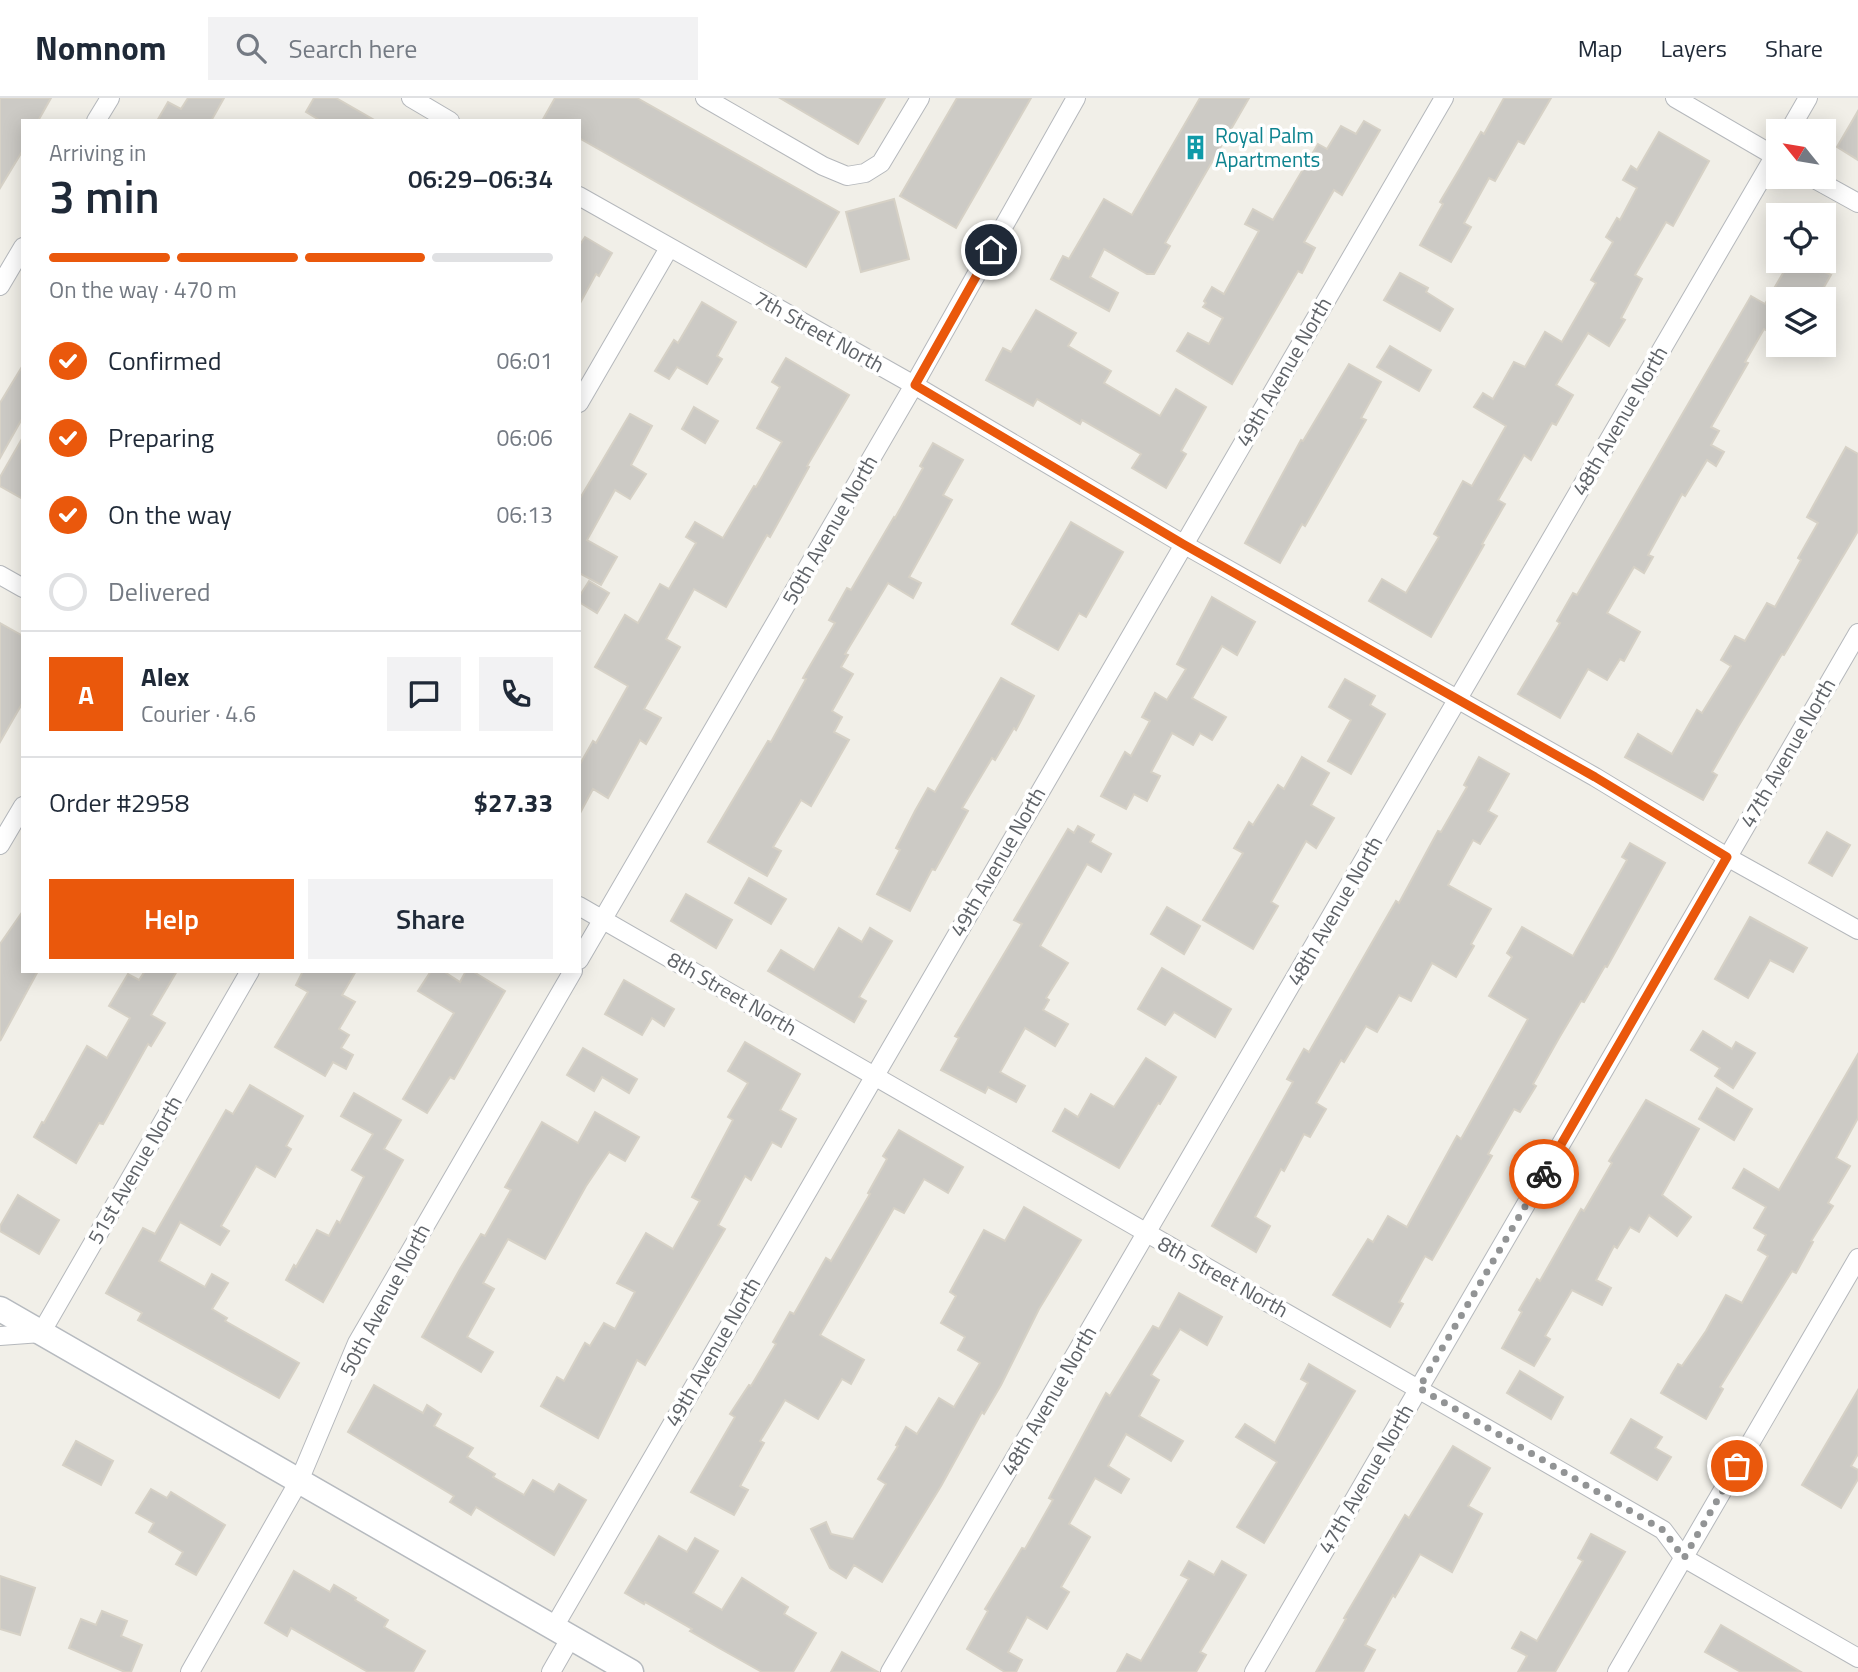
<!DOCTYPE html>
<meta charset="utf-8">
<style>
body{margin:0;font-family:"Titillium Web",sans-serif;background:#f2f2f3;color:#1f2937;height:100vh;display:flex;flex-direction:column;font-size:26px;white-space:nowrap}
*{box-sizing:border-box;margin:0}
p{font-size:23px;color:#747a83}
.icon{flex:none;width:38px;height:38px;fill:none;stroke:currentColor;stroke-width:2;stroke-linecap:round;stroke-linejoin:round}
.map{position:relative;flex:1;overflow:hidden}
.panel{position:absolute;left:21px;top:21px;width:560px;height:854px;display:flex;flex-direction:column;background:#fff;border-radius:0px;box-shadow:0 4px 18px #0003}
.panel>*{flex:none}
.needle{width:46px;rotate:300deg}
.tools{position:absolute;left:1766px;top:21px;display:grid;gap:14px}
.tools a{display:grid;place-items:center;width:70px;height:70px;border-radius:0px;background:#fff;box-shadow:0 4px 18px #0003;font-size:35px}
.pin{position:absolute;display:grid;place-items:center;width:60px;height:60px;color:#fff;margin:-30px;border:4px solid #fff;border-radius:50%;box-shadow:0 2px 7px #0007}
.courier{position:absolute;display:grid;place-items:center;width:70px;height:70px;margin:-35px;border:5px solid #ea580c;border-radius:50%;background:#fff;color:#222;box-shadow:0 2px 9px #0007}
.headline em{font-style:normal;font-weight:600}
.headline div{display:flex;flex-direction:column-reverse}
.headline{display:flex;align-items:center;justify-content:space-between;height:119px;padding:0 28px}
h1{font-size:46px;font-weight:600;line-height:52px}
.bar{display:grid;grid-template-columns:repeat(4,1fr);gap:10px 7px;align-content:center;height:84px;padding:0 28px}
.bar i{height:9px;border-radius:5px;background:#e0e1e3}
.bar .current{background:#ea580c}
.bar p{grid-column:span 4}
.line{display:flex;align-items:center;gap:18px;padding:0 28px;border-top:2px solid #e0e1e3}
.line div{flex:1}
.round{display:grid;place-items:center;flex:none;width:74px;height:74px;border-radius:0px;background:#f2f2f3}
ol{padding:0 28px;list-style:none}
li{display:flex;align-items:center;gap:21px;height:77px}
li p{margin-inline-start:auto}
li .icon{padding:7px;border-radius:50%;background:#ea580c;color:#fff;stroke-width:4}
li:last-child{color:#747a83}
li i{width:38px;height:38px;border:4px solid #e0e1e3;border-radius:50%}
.primary-button{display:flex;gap:14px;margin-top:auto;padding:14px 28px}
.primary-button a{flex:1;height:80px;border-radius:0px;background:#ea580c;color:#fff;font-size:28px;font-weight:600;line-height:80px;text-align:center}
.primary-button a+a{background:#f2f2f3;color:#1f2937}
header{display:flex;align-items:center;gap:42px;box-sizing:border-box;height:98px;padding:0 35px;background:#fff;border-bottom:2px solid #e0e1e3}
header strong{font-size:33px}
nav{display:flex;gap:38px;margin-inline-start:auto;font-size:24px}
.search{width:490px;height:63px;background:#f2f2f3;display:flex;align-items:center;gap:18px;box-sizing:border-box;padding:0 24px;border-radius:0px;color:#747a83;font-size:26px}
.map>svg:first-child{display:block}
</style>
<header>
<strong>Nomnom</strong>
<div class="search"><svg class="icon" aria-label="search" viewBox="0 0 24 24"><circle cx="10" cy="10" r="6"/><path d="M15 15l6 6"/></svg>Search here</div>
<nav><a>Map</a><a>Layers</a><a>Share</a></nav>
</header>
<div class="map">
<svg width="1858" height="1574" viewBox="0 0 1858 1574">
<rect width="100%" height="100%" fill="#f1efe8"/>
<g fill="#cccac5" stroke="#d6d1c6" stroke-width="2">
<path d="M0,0h51l-13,23h-15v29l-23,38z"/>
<path d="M188,0h36l-13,23h-54l11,-19 13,7z"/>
<path d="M314,0h22l40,23h-55l-15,-9z"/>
<path d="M555,0h82l202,114 -33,55 -227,-129v-17h-37z"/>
<path d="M780,0h105l-27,46z"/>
<path d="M957,0h74l-75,130 -56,-32z"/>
<path d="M1200,0h49l-84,145 5,3 -16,28h-7l-43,-25 -14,28 28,16 -9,18 -58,-32 12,-23 6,3 35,-60 28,16z"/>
<path d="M1504,0h47l-27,46 -6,-3 -23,40 -6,-3 -25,45 7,4 -20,35 -31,-17 23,-41 -3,-2 19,-32 22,-38 3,2z"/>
<path d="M1858,13v49l-21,-13z"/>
<path d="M1364,23l16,9 -38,65 -8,-5 -30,52 11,6 -13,25 -4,-2 -66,113 -55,-33 11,-18 21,11 14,-26 -20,-11 3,-4 -2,-2 8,-14 12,7 35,-63 -14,-7 8,-15 20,11 45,-76 9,5 14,-23 15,8z"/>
<path d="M1659,34l50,29 -36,65 -7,-4 -31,53 7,4 -21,39 4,2 -16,26 -21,-13 -32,52 17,10 -17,30 -4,-2 -21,37 -7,-5 -26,45 7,4 -23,40 2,1 -53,92 -62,-36 13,-22 24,14 33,-56 -5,-3 29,-53 9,5 34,-60 -32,-19 9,-14 10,6 21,-37 11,5 20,-35 17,10 34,-59 -5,-3 22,-38 -7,-5 11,-19 3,2 17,-32 -14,-8 8,-14 6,4z"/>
<path d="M894,101l15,60 -48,13 -15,-60z"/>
<path d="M585,139l27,16 -13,23 -3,-2 -17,31v-59z"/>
<path d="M1790,163h36l-5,9 10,5 -14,24h-39v21l-7,13 -7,-4 -19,33 3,1 -37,64 8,4 -8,14 13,7 -8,14 -9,-6 -22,36 -3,-2 -34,61 5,2 -9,16 -10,-6 -27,46 33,19 -16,29 -4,-2 -13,21 -19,-11 -28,49 -42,-24 42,-71 -3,-2 16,-28 4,2 174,-299 14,8z"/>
<path d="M1400,175l28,15 -2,4 27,17 -13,22 -56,-31z"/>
<path d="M702,204l34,20 -19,34 5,3 -15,25 -30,-17 -8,12 -14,-8 19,-31 4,3z"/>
<path d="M1036,212l40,23 -8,13 43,25 -7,12 56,33 16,-27 30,18 -25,44 5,3 -20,34 -34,-20 9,-14 -59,-34 -2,4 -43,-25 -4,7 -47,-26 17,-32 8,4z"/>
<path d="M1390,248l41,24 -12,21 -42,-24z"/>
<path d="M786,260l63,37 -42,71 2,1 -39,70 -3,-2 -41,72 -32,-18 -28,50 14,8 -36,62 17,9 -15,26 -6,-4 -32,58 -15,-9 -14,26v-49l14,-25 3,2 32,-57 -33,-19 30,-52 13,8 22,-39 9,5 27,-46 -10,-6 9,-15 28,16 31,-52 2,1 26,-45 -25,-14 23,-41 -8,-5z"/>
<path d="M1349,266l32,18 -20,36 5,2 -61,106 -3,-2 -22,39 -35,-20 56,-103 2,1z"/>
<path d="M23,267v52l-23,41v-55z"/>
<path d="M694,309l24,14 -13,22 -23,-14z"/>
<path d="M630,316l22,12 -21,39 15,9 -16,25 -15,-9 -28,50 30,17 -16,28 -22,-12v-73z"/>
<path d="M23,339v62l-23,-13v-9z"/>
<path d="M933,345l30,17 -20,35 9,5 -43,77 12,6 -8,15 -25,-15 -43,71 3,1 -7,12 12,7 -21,37 10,6 -8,15 15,8 -38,66 -10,-6 -28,47 8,4 -14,25 -59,-34 60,-101 3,1 35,-63 -3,-1 32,-55 -6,-3 18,-32 4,2 43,-73 1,1 28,-50 -3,-2z"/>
<path d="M1846,349l12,7v77l-74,124 -2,-1 -44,73 -26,45 5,3 -14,25 -78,-43 13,-23 34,20 25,-44 5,3 29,-47 -10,-6 14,-24 10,5 22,-38 8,4 26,-47 -3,-2 20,-35 -11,-6z"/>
<path d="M1071,424l52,30 -37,65 -7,-4 -21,37 -46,-26z"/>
<path d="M589,483l20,12 -12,20 -18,-11v-5z"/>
<path d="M1212,499l43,25 -18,33 -15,-9 -30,52 34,19 -14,23 -12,-7 -7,12 -21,-12 -21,39 9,4 -13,25 -13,-7 -8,15 -25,-13 24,-44 6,4 19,-35 -8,-4 13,-24 12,7 19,-31 -9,-5z"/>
<path d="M0,525l23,13v66l-23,40z"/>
<path d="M1001,580l33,18 -18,34 -2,-2 -19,32 -3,-2 -30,50 6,3 -33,59 -3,-1 -22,42 -33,-17 23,-44 -4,-2 19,-37 13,-23 7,4z"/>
<path d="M1345,581l30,17 -5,9 15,9 -34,60 -23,-13 23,-41 -22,-13z"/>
<path d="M1302,659l27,16 -18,32 23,13 -18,30 -10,-7 -35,61 7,4 -25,43 -50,-29 40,-67 -9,-5 15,-26 4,3 25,-40 6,4z"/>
<path d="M1479,659l30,17 -21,37 9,5 -17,28 -7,-4 -25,45 43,24 -20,35 3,2 -18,31 -24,-14 -21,38 -12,-6 -22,37 -11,-6 -22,36 -3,-2 -25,43 10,6 -16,28 -6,-3 -20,37 -3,-2 -26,48 15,9 -14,26 -44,-26 81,-144 -6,-3 17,-30 5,3 87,-151 3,2 39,-72 3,1 26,-45 -3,-2z"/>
<path d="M1078,728l16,9 -4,7 21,12 -10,18 -14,-8 -47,82 28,17 -22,35 3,2 -6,10 25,14 -13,22 -30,-18 -25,44 25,14 -9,16 -28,-15 -3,6 -44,-23 18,-32 -4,-2 67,-112 -8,-4 54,-91 6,4z"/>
<path d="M1827,734l23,13 -18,31 -23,-13z"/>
<path d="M1630,745l35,20 -58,104 -2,-1 -21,36 -3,-1 -22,37 -26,46 3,2 -16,26 -6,-3 -26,45 4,2 -60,104 -7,-4 -26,46 4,2 -13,23 -57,-32 35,-56 5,3 15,-26 19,11 50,-91 4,3 67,-120 -39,-23 23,-39 -5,-4 15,-26 51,29 54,-96 -5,-3z"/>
<path d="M749,780l37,21 -15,25 -36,-21z"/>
<path d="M686,796l46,26 -16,28 -45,-27z"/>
<path d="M1167,809l33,19 -16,28 -33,-20z"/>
<path d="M23,813v60h15l-38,70v-97z"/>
<path d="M1750,819l57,31 -14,24 -23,-12 -22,38 -33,-19z"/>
<path d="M839,830l23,14 8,-14 22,13 -33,56 7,4 -12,21 -86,-51 13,-21 33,20z"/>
<path d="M1162,870l69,41 -16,28 -41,-25 -9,13 -27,-16z"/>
<path d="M145,873h32l-26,44 14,8 -14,23 -3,-2 -45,80 -4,-1 -23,40 -42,-26 8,-15 2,1 43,-77 20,12 23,-40 -21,-12 19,-32 11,6z"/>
<path d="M303,873h53l-14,24 13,7 -16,27 10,6 -8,13 12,7 -7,14 -13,-7 -8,14 -50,-29 33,-55 -12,-7z"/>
<path d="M431,873h12l17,11 6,-11h6l33,20 -51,88 -4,-2 -23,36 -24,-14 51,-86 -36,-22z"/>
<path d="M624,882l50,29 -10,17 -12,-8 -10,17 -37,-21z"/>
<path d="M1703,933l29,18 4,-7 19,11 -22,35 -18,-12 5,-8 -29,-18z"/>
<path d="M745,944l55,32 -20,36 16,9 -15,28 -9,-5 -21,38 -6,-4 -27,49 7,4 -80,136 -8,-5 -39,78 -57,-32 16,-29 7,4 21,-38 5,3 14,-23 11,6 20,-37 -18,-9 29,-50 27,16 27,-48 -8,-4 41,-77 -5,-3 20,-34 -20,-12z"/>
<path d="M583,950l54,31 -8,14 -27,-16 -8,14 -27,-16z"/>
<path d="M1858,956v64l-22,40 14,8 -22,37 5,3 -22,35 2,1 -17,31 -4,-2 -72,116 3,2 -17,30 -45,-26 17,-29 4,2 24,-35 20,-36 16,8 26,-47 -10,-6 8,-15 -12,-7 12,-21 -33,-19 11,-19 35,21z"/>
<path d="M1146,960l30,19 -16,27 -2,-1 -39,65 -66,-37 12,-22 13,8 13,-23 23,13z"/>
<path d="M250,987l53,31 -17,30 5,3 -16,28 -19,-11 -35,60 8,5 -9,14 -40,-23 -21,39 46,26 7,-13 16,9 -16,26 15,9 -2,3 74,42 -20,35 -141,-78 4,-7 -36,-20 37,-65 12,6 71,-124 7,4z"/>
<path d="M1717,990l35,21 -18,31 -35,-21z"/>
<path d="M354,995l47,27 -17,29 19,11 -80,142 -37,-22 8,-15 2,2 21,-37 12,6 8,-15 3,2 24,-46 -12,-7 21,-36 -32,-18z"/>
<path d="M1646,1002l53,29 -37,66 29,22 -14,19 -28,-21 -10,17 -9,-5 -13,21 -3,-2 -18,34 15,8 -9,17 -30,-15 -27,46 5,3 -16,27 -32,-18 20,-36 -3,-2 18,-31 3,2 41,-72 3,2 28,-48 -3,-2z"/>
<path d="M595,1014l44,25 -14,24 -16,-9 -23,34 -41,73 -37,-20 -25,44 11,6 -27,48 26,15 -12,20 -59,-35 38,-68 21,-35 4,2 26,-46 -6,-3 37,-65 36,21z"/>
<path d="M899,1032l64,37 -15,26 -24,-14 -20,34 -10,-5 -74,127 44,25 -13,24 -9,-5 -24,40 -33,-19 -25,41 4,2 -24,43 8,4 -14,25 -43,-23 44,-75 -5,-3 19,-29 2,1 25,-42 -3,-2 17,-30 4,2 32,-56 5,3 39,-67 -2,-1 19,-34 -4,-3z"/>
<path d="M18,1097l41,25 -20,34 -39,-23v-5z"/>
<path d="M1024,1109l57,33 -42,69 -38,76 -17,29 -2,-2 -41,74 -59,96 -28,-17 -8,13 -16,-10 -19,-39 15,-7 5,12 22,5 33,-55 -8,-5 20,-33 -2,-1 10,-18 11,7 22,-36 15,9 26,-44 -22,-13 7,-13 -24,-14 15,-27 -6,-4 34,-62 21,11z"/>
<path d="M1179,1195l43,24 -15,28 -27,-16 -29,46 8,5 -20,36 44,25 -12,20 -45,-27 -18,32 21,13 -8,14 -26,-15 -26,46 21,13 -29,50 8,5 -22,37 -20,-12 -19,35 14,8 -6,12h-11l-38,-23 21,-38 -3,-2 37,-61 3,1 28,-49 -4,-2 57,-105 4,3 43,-70 6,3z"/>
<path d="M1309,1266l46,27 -91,152 -27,-16 40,-65 -41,-25 9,-13 30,19 33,-60 -7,-4z"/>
<path d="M1520,1273l43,26 -12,22 -44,-26z"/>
<path d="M374,1287l49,28 4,-8 14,9 -7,12 39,22 -6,9 28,17 -2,3 31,18 9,-15 21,12 5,-8 27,16 -32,55 -78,-48 -5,8 -21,-13 4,-6 -106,-64z"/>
<path d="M1858,1292v64l-7,12 7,4v9l-17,29 -39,-23z"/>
<path d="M1631,1321l31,18 -7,11 16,9 -14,23 -46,-27z"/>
<path d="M76,1343l37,20 -12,24 -38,-20z"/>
<path d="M1453,1348l37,22 -22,38 14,8 -30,58 -32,-18 -25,43 -2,-2 -28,50 10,5 -12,22h-47l30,-53 -2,-1 61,-103 4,3z"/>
<path d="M151,1391l16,9 4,-6 54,33 -29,50 -20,-11 7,-12 -34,-20 5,-9 -18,-10z"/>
<path d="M1591,1436l34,18 -70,120h-37l9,-16 -15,-8 9,-16 16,9 46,-80 -5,-3z"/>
<path d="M659,1438l28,16 8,-14 23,13 -25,42 29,17 20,-32 46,29 -4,7 32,19 -23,39h-31l-43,-24 -29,-17 2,-2 -47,-27 -1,2 -19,-11z"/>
<path d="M1189,1463l25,14 8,-14 24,14 -46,77 6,3 -10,17h-79l10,-18 14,7 48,-82 -8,-4z"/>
<path d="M294,1473l36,21 4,-7 22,13 -1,2 33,20 -4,7 41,24 -12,21h-45l-77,-44 -4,8 -22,-13z"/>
<path d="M0,1478l35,12 -15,47 -20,-6z"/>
<path d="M102,1513l25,10 -6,15 21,9 -11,27h-6l-56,-24 12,-29 15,6z"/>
<path d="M1721,1527l41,24 39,23h-60l-36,-20z"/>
<path d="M842,1554l36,20h-47z"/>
</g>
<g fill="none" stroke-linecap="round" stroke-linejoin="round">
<defs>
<g id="minor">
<path d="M411,0l39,23"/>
<path d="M705,0l118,68 24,10 18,-3 16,-10 39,-65"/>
<path d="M1675,0l103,60"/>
<path d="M96,23l14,-23"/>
<path d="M1789,33l19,-33"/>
<path d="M1811,79l47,26"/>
<path d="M579,98l335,189 269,159 412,233 132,80 131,73"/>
<path d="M0,188l23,-39"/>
<path d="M579,305l90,-155"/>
<path d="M0,477l23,13"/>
<path d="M0,747l23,-39"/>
<path d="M579,808l1084,624 21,28 174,100"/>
<path d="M579,862l335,-575 162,-287"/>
<path d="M0,1238l41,-3 209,-362"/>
<path d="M554,1529l890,-1529"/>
<path d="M190,1574l109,-191 58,-138 216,-372"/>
<path d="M551,1574l20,-35"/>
<path d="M890,1574l888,-1522"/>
<path d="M1254,1574l604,-1039"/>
<path d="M1617,1574l241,-414"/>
</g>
<path id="secondary" d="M0,1211l631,363"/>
</defs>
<use href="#minor" stroke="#b5b8bc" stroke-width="20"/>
<use href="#secondary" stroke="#b6babf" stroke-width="27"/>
<use href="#minor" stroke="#fff" stroke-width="18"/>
<use href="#secondary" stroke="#fff" stroke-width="24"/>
</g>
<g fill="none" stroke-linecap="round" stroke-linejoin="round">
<path stroke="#929495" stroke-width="7" stroke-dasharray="0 12.6" d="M1544,1076l-125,214 244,142 21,28 53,-92"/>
<path stroke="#ea580c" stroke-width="9" d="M991,152l-76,135 268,159 412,233 132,80 -183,317"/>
</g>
<defs>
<symbol id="building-bare" viewBox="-9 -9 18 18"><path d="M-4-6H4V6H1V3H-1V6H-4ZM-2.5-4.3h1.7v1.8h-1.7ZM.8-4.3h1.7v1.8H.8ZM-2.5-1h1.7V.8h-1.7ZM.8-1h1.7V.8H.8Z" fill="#0f9aa8" stroke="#fff" stroke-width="2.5" paint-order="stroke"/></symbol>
</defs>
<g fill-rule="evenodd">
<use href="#building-bare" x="1178" y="32" width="35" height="35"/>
</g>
<g text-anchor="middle" stroke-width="7" stroke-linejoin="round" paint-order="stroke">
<g font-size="21" fill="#0d838f" stroke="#fff" text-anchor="start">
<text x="1215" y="45">Royal Palm<tspan x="1215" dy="24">Apartments</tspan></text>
</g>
<g font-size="21" fill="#5f6368" stroke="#fff">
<text transform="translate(819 234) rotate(29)" y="7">7th Street North</text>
<text transform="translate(1284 274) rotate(-60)" y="7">49th Avenue North</text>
<text transform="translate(1620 323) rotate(-60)" y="7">48th Avenue North</text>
<text transform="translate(830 432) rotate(-60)" y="7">50th Avenue North</text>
<text transform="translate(1788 655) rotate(-60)" y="7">47th Avenue North</text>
<text transform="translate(998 764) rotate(-60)" y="7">49th Avenue North</text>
<text transform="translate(1335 813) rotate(-60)" y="7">48th Avenue North</text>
<text transform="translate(732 896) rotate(30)" y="7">8th Street North</text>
<text transform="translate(135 1072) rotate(-60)" y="7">51st Avenue North</text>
<text transform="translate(1223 1179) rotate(29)" y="7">8th Street North</text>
<text transform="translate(385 1202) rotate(-62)" y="7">50th Avenue North</text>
<text transform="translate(713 1254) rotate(-60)" y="7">49th Avenue North</text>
<text transform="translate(1049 1303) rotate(-60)" y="7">48th Avenue North</text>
<text transform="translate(1366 1381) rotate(-60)" y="7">47th Avenue North</text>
</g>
</g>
</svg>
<div class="tools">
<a><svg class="needle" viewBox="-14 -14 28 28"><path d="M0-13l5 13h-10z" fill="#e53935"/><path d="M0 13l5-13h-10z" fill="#747a83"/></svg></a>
<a><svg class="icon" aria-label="locate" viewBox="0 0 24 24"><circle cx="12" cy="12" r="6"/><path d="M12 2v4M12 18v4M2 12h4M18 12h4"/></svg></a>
<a><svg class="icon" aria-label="layers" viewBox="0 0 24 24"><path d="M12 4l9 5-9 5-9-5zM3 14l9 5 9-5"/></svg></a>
</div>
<div class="pin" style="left:1737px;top:1368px;background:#ea580c"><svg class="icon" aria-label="bag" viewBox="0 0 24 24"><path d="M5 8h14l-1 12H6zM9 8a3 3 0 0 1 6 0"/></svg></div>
<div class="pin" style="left:991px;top:152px;background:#1f2937"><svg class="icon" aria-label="home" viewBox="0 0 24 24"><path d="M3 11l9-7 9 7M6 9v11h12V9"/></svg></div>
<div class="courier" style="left:1544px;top:1076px"><svg class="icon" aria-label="bike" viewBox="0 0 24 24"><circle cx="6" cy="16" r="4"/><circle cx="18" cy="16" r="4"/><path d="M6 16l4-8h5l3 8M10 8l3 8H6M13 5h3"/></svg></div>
<section class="panel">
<div class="headline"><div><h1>3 min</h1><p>Arriving in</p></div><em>06:29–06:34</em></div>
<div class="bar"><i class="current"></i><i class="current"></i><i class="current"></i><i></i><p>On the way · 470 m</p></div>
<ol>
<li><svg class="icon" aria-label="check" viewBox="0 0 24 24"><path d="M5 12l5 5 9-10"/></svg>Confirmed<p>06:01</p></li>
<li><svg class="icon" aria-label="check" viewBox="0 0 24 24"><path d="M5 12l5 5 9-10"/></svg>Preparing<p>06:06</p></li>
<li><svg class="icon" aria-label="check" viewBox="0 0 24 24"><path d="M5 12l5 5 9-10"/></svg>On the way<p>06:13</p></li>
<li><i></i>Delivered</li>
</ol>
<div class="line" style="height:126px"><b class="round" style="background:#ea580c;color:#fff">A</b><div><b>Alex</b><p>Courier · 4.6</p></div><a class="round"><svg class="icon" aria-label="chat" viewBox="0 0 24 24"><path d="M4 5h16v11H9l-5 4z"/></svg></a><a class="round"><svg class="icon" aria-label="phone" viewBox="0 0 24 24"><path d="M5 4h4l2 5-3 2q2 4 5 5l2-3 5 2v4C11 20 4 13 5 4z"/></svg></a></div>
<div class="line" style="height:91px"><div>Order #2958</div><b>$27.33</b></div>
<div class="primary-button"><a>Help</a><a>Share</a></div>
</section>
</div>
